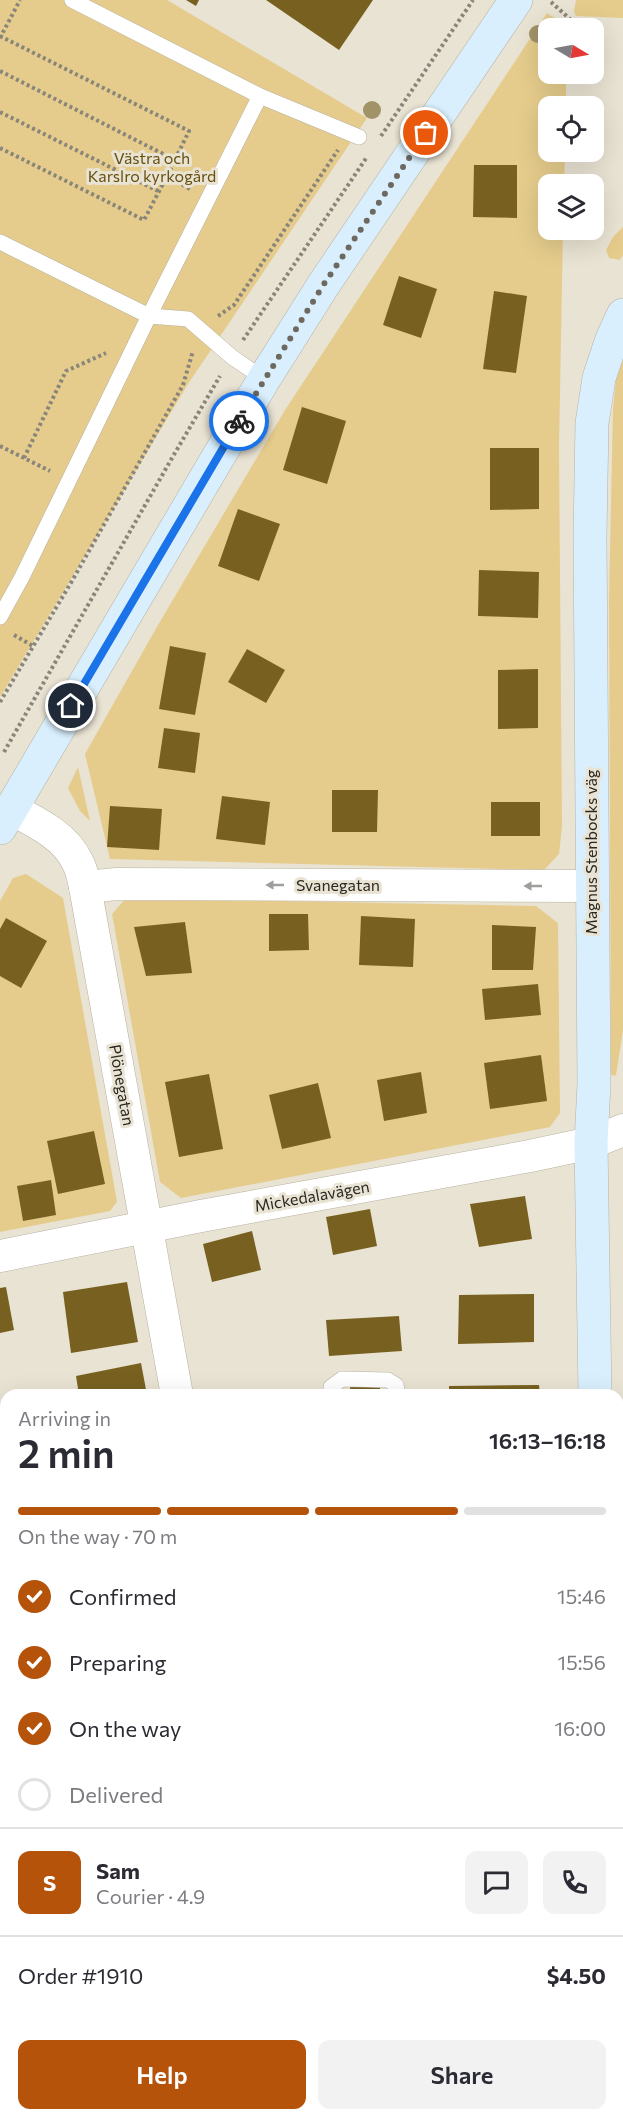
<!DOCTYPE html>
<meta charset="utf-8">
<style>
body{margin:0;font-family:Commissioner,sans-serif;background:#f2f2f3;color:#2b2b33;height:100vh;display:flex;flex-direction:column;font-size:22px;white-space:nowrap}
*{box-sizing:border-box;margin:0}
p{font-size:20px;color:#7c7c81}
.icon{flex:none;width:33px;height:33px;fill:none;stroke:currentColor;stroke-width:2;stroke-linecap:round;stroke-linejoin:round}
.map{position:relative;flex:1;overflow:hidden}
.side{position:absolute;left:0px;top:1389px;width:624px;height:732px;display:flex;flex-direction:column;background:#fff;border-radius:18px 18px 0 0;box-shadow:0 6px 24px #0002}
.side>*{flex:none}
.needle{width:39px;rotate:100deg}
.tools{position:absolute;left:538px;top:18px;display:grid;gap:12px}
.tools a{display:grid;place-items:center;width:66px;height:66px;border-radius:12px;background:#fff;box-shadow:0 6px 24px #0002;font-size:30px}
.pin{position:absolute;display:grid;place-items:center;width:51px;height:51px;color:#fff;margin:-26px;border:3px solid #fff;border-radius:50%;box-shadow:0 2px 6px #0007}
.courier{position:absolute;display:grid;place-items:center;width:60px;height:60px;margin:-30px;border:4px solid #1a73e8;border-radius:50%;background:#fff;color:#222;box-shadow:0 2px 8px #0007}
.headline em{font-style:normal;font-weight:600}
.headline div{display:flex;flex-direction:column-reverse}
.headline{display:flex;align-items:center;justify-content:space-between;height:102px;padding:0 18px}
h1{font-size:39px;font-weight:600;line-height:45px}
.bar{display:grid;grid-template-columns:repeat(4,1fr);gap:9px 6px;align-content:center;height:72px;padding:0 18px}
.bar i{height:8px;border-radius:4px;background:#e1e1e2}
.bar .active{background:#b45309}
.bar p{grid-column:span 4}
.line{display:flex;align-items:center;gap:15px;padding:0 18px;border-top:2px solid #e1e1e2}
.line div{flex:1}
.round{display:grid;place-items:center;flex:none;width:63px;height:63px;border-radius:12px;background:#f2f2f3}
ol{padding:0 18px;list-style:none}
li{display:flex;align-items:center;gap:18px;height:66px}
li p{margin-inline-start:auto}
li .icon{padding:6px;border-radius:50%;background:#b45309;color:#fff;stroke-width:4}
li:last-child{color:#7c7c81}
li i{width:33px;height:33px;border:3px solid #e1e1e2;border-radius:50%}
.cta{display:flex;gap:12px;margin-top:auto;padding:12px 18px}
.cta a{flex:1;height:69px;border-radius:12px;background:#b45309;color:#fff;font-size:24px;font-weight:600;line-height:69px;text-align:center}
.cta a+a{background:#f2f2f3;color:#2b2b33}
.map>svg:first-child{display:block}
</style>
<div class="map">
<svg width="623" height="2121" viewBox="0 0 623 2121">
<rect width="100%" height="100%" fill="#e9e3d3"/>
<g fill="#e5cc8c">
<path d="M0,0h167l200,118 -179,266 -188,313z"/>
<path d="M576,0h47v18l-47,-2 -2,-5z"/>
<path d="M547,13l20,13v2h-18v46h17v32h-17v46h16l-1,32h-15v46h14l-4,217 3,379 -3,28 -15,16 -434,-11 -25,-105 73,-129 127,-215z"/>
<path d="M623,227v28l-3,5 -11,-2 -3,-8 7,-13z"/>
<path d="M623,360v670l-7,45 -3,1 -2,-2v-9l-2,-466 4,-190 3,-29z"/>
<path d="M78,767l12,54 -10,-10 -12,-23z"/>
<path d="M26,874l37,24 54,304 -7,9 -110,21v-331l13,-23z"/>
<path d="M126,898l410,8 22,17 2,190 -10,14 -369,71 -21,-16 -48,-268z"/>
</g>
<g fill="#786120">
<path d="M186,0h13l-3,6z"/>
<path d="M266,0h107l-34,50z"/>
<path d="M474,165h43v53l-44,-1z"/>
<path d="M399,276l38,13 -16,49 -38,-13z"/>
<path d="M494,291l33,5 -11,77 -33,-4z"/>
<path d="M302,407l44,14 -19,63 -44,-14z"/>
<path d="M490,448h49v61l-49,1z"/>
<path d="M238,509l42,15 -21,57 -41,-15z"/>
<path d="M479,570l60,2 -1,46 -60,-2z"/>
<path d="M170,646l36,7 -11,62 -36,-6z"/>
<path d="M247,649l38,21 -19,33 -38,-21z"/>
<path d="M538,669v59l-40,1v-59z"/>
<path d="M164,728l36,5 -5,40 -37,-5z"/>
<path d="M332,790h46l-1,42h-45z"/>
<path d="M222,796l48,6 -5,43 -49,-6z"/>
<rect x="491" y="802" width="49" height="34"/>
<path d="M110,806l52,3 -3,41 -52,-3z"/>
<path d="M269,914h39l1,36 -40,1z"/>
<path d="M361,916l54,3 -2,48 -54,-2z"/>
<path d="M6,918l41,23 -26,47 -21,-12v-47z"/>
<path d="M185,922l7,51 -46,3 -12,-49z"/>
<path d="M492,925l44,2 -3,43h-41z"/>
<path d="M538,984l3,31 -56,5 -3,-31z"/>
<path d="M541,1055l6,46 -57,8 -6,-46z"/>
<path d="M421,1072l6,41 -43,8 -7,-41z"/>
<path d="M209,1074l14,75 -44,8 -14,-75z"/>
<path d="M318,1083l13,55 -49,11 -13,-54z"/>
<path d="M94,1131l11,53 -47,10 -11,-53z"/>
<path d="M51,1180l5,35 -33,6 -6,-35z"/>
<path d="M525,1196l7,43 -53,8 -9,-43z"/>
<path d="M370,1209l7,37 -44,9 -7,-38z"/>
<path d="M252,1231l9,39 -49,12 -9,-38z"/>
<path d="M127,1282l11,60 -67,11 -8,-61z"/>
<path d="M6,1287l8,43 -14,3v-45z"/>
<path d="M534,1294v48l-76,2 1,-49z"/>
<path d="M399,1316l3,35 -73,5 -3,-36z"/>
<path d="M141,1363l6,32h-68l-3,-19z"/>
<path d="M539,1385l1,10h-91v-9z"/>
<path d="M380,1386v9h-29l-1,-8z"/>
<path d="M6,1505v50l-6,1v-50z"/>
<path d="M6,1640v55l-6,1v-55z"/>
<path d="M0,1738h6v68l-6,1z"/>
<path d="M6,1981v38h-6v-37z"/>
<path d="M132,2115h17l5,6h-30z"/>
<path d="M336,2115h53l1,6h-53z"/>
<path d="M534,2115h40l1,6h-40z"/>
</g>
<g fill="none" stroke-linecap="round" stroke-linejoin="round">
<defs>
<g id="lane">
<path d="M260,96l99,41"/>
<path d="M0,242l149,74 39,3 44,38 32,22"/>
<path d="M0,617l22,-40 127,-261 111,-220 -188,-96"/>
<path d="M332,1395l-1,-8 11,-8 46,1 8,5 2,10"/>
</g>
<g id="street">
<path d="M11,809c25,13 55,27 67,54 4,7 5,16 7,24l92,508"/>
<path d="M85,887l32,-3 474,2"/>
<path d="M0,1256l201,-40 329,-60 61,-13 32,-13"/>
<path d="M0,1581l6,-1"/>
<path d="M0,2105l5,16"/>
<path d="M303,2115l1,6"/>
<path d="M34,2121l7,-6"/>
</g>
<g id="secondary">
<path d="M0,828l264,-449 60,-95 192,-284"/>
<path d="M595,1395l-4,-252 3,-59 -4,-548 2,-113 7,-45 13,-39 11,-24"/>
<path d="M618,2055l5,34"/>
</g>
</defs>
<use href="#lane" stroke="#b8b2a2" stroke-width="16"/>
<use href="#street" stroke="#b8b2a2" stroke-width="33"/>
<use href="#secondary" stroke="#b8b2a2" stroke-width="34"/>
<g stroke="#89857a" stroke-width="4" stroke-dasharray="3 3" stroke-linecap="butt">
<path d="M551,2l21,19"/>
<path d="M0,36l189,95 -22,45"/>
<path d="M0,38l20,-38"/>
<path d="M0,71l175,89"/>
<path d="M0,112l158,79"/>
<path d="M381,136l92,-136"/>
<path d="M0,148l144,72 23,-44 23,13"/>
<path d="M218,316l16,-11 104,-155"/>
<path d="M243,340l124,-183"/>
<path d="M0,446l50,25"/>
<path d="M24,458l42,-87 40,-18"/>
<path d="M14,635l19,11"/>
<path d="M0,702l72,-121 111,-196 10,-34"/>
<path d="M4,752l168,-294 48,-82"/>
<path d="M618,1510l5,174"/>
</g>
<use href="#lane" stroke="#fff" stroke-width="15"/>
<use href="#street" stroke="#fff" stroke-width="32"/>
<use href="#secondary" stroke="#d9effd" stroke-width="33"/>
</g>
<g fill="#a19267">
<circle cx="538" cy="34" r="9"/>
<circle cx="372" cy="110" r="9"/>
</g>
<defs><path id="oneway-solid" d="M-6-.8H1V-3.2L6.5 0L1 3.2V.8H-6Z" transform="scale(1.5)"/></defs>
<g fill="#9f9e9c">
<use href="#oneway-solid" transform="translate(275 885) rotate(-180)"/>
<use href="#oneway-solid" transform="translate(533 886) rotate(-180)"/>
</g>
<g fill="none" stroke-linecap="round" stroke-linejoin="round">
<path stroke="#6d6960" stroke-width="6" stroke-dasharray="0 10.8" d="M239,421l85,-137 102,-151"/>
<path stroke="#1a73e8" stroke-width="8" d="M71,706l168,-285"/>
</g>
<g text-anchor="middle" stroke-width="6" stroke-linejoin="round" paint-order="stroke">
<g font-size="16" fill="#66500f" stroke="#e9e3d3">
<text x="152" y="164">Västra och<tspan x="152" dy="18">Karslro kyrkogård</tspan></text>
</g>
<g font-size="16" fill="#2a2822" stroke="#e9e3d3">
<text transform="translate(591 852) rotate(-90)" y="6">Magnus Stenbocks väg</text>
<text x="338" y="891">Svanegatan</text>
<text transform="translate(122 1085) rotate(80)" y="6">Plönegatan</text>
<text transform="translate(312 1196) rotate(-10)" y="6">Mickedalavägen</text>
</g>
</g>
</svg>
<div class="tools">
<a><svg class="needle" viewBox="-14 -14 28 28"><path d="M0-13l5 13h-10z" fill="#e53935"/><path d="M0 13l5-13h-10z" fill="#7c7c81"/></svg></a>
<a><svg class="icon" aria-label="locate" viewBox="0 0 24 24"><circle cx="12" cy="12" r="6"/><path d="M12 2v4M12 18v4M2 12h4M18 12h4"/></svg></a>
<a><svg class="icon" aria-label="layers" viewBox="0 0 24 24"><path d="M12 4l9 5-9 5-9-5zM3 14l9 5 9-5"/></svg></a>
</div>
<div class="pin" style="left:426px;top:133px;background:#ea580c"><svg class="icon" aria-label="bag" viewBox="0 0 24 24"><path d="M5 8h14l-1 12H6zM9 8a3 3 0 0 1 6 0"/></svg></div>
<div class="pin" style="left:71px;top:706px;background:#1f2937"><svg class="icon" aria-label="home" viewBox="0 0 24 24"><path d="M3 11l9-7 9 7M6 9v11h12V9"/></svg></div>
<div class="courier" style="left:239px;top:421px"><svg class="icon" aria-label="bike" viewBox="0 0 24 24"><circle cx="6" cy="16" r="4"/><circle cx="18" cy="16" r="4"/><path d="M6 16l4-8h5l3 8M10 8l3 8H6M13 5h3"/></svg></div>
<section class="side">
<div class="headline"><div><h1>2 min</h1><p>Arriving in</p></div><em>16:13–16:18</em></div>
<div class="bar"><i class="active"></i><i class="active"></i><i class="active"></i><i></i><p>On the way · 70 m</p></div>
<ol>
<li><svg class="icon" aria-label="check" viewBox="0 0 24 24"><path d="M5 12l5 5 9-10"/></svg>Confirmed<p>15:46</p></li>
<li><svg class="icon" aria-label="check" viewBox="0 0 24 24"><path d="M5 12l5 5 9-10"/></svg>Preparing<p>15:56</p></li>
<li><svg class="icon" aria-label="check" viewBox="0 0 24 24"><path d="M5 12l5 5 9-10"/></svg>On the way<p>16:00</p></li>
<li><i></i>Delivered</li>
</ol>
<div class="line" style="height:108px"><b class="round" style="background:#b45309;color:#fff">S</b><div><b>Sam</b><p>Courier · 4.9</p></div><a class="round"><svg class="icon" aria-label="chat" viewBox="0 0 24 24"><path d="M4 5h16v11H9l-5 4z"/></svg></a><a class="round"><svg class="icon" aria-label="phone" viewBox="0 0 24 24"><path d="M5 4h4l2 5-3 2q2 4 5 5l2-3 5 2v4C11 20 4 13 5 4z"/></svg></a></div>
<div class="line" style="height:78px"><div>Order #1910</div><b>$4.50</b></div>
<div class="cta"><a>Help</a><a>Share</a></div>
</section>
</div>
